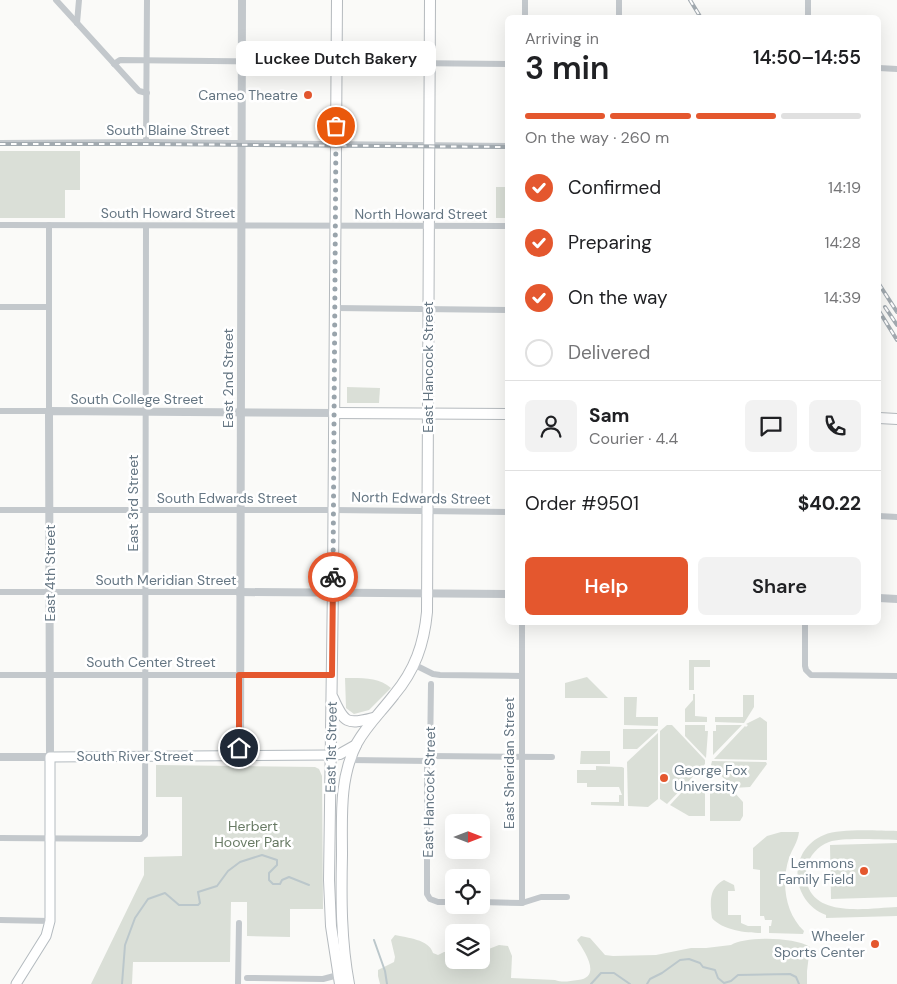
<!DOCTYPE html>
<meta charset="utf-8">
<style>
body{margin:0;font-family:"DM Sans",sans-serif;background:#f2f2f2;color:#202124;height:100vh;display:flex;flex-direction:column;font-size:19px;white-space:nowrap}
*{box-sizing:border-box;margin:0}
p{font-size:16px;color:#757577}
.icon{flex:none;width:28px;height:28px;fill:none;stroke:currentColor;stroke-width:2;stroke-linecap:round;stroke-linejoin:round}
.map{position:relative;flex:1;overflow:hidden}
.side{position:absolute;left:505px;top:15px;width:376px;height:610px;display:flex;flex-direction:column;background:#fff;border-radius:8px;box-shadow:0 5px 20px #0002}
.side>*{flex:none}
.needle{width:32px;rotate:90deg}
.buttons{position:absolute;left:445px;top:814px;display:grid;gap:10px}
.buttons a{display:grid;place-items:center;width:45px;height:45px;border-radius:8px;background:#fff;box-shadow:0 5px 20px #0002;font-size:25px}
.pin{position:absolute;display:grid;place-items:center;width:42px;height:42px;color:#fff;margin:-21px;border:2px solid #fff;border-radius:50%;box-shadow:0 1px 5px #0007}
.courier{position:absolute;display:grid;place-items:center;width:50px;height:50px;margin:-25px;border:4px solid #e4572e;border-radius:50%;background:#fff;color:#222;box-shadow:0 1px 6px #0007}
.bubble{position:absolute;height:35px;border-radius:8px;background:#fff;box-shadow:0 5px 20px #0002;font-size:16px;font-weight:600;line-height:35px;text-align:center}
.headline em{font-style:normal;font-weight:600}
.headline div{display:flex;flex-direction:column-reverse}
.headline{display:flex;align-items:center;justify-content:space-between;height:85px;padding:0 20px}
h1{font-size:32px;font-weight:600;line-height:38px}
.bar{display:grid;grid-template-columns:repeat(4,1fr);gap:8px 5px;align-content:center;height:60px;padding:0 20px}
.bar i{height:6px;border-radius:4px;background:#e0e0e0}
.bar .active{background:#e4572e}
.bar p{grid-column:span 4}
.line{display:flex;align-items:center;gap:12px;padding:0 20px;border-top:1px solid #e0e0e0}
.line div{flex:1}
.round{display:grid;place-items:center;flex:none;width:52px;height:52px;border-radius:8px;background:#f2f2f2}
ol{padding:0 20px;list-style:none}
li{display:flex;align-items:center;gap:15px;height:55px}
li p{margin-inline-start:auto}
li .icon{padding:5px;border-radius:50%;background:#e4572e;color:#fff;stroke-width:4}
li:last-child{color:#757577}
li i{width:28px;height:28px;border:2px solid #e0e0e0;border-radius:50%}
.button{display:flex;gap:10px;margin-top:auto;padding:10px 20px}
.button a{flex:1;height:58px;border-radius:8px;background:#e4572e;color:#fff;font-size:20px;font-weight:600;line-height:58px;text-align:center}
.button a+a{background:#f2f2f2;color:#202124}
.map>svg:first-child{display:block}
</style>
<div class="map">
<svg width="897" height="984" viewBox="0 0 897 984">
<rect width="100%" height="100%" fill="#fafaf8"/>
<g fill="#dadfd7">
<path d="M0,151h80v39h-15v28h-65z"/>
<rect x="496" y="187" width="11" height="31"/>
<path d="M347,387l33,1 -1,15h-32z"/>
<path d="M689,660h21v7h-16v23h-5z"/>
<path d="M587,677l21,21h-43v-15z"/>
<path d="M345,678c16,0 34,-1 46,10l-22,22 -15,4 -8,-6z"/>
<path d="M693,694h2v22l12,1v5h-22v-13l8,-9z"/>
<path d="M743,695h11v12l-10,16 -29,-1v-5h28z"/>
<path d="M624,697h13l-1,20h22v9l-34,-1z"/>
<path d="M760,717l7,5v38l-53,-1 31,-33 1,1 2,-2 -2,-1z"/>
<path d="M667,725h5l33,35v4l-38,40 -7,-5v-68z"/>
<path d="M685,725h20v6h3l-2,27 -21,-22z"/>
<path d="M716,725h26l-29,30v-24h3z"/>
<path d="M623,729h35l-1,2 -20,18h-14z"/>
<path d="M658,733v66l-10,8 -20,-1 -1,-44z"/>
<path d="M581,751h29v13h-30z"/>
<path d="M712,761l54,1 1,2 -17,23 -17,1 -22,-23z"/>
<path d="M156,765l159,2 4,2 3,7 1,133h-33v28l-43,-1v-34h-16l-1,60h-97l-1,22h-41l53,-109v-18l38,-1v-59h-26z"/>
<path d="M596,766l26,1 2,1v38l-33,-1v-3h28v-7h3l-3,-8h-32v-4h-10v-13h19z"/>
<path d="M683,791h22v25h-16l-19,-11z"/>
<path d="M710,791h23l10,11v14l-3,5h-30z"/>
<path d="M897,831v9c-18,0 -52,-3 -68,2 -11,4 -20,14 -22,25 -2,7 -1,15 2,22 13,28 62,19 88,18v9l-71,2v-3c-36,-14 -39,-65 -2,-80 17,-7 54,-4 73,-4z"/>
<path d="M781,832h18c-1,10 -7,17 -10,26 -8,25 -4,55 15,73l-1,3 -34,-1v-7h2l1,-6h-7l-1,-4h-4v-46l-7,-1v-21l14,-12z"/>
<path d="M897,843v54l-66,2 -1,-54z"/>
<path d="M724,880l10,5 1,6h-7v24h13v8l7,3h13v7c-15,0 -39,-3 -49,-15 -2,-17 -3,-30 12,-38z"/>
<path d="M395,935c12,3 34,4 38,18l5,2 6,-3h10v8h27v-8l18,-7 9,1 4,10 -1,22 44,2c8,3 14,1 23,0 24,-3 7,-28 -1,-40l4,-4 9,2 15,17 8,1 43,-1 35,-7h15l25,-3c16,-9 63,-8 79,2l-3,24v13h-427l-2,-8v-6l16,-8 1,-5 -4,-17z"/>
</g>
<g fill="none" stroke-linecap="round" stroke-linejoin="round">
<g stroke="#bbc7cb" stroke-width="2">
<path d="M374,940l11,31 2,13"/>
<path d="M122,984l3,-39 10,-27 13,-19 17,-6 14,12h19l2,-2 -2,-11 19,-6 11,-15 12,-9 22,-7 15,5v5l-8,8v7l4,4h7l2,-4 7,-3 20,8"/>
<path d="M591,984l10,-11h13l16,11"/>
<path d="M647,984l3,-5 12,-6 18,-13 9,-1 11,4 3,4 12,3 3,8 6,5 7,-2 7,-6 52,-1 6,3 3,7"/>
</g>
<defs>
<path id="secondary" d="M16,984l30,-48 4,-15v-164l280,-2"/>
<g id="primary">
<path d="M337,0l-4,584 -4,296 2,46 9,58"/>
<path d="M334,413l174,1"/>
<path d="M879,418l18,1"/>
<path d="M333,698c11,25 14,27 40,20"/>
<path d="M330,755l10,-1 16,-9"/>
<path d="M349,984c-8,-43 -8,-86 -7,-129 0,-38 -3,-77 15,-112 10,-18 24,-31 37,-48 21,-25 30,-51 33,-83l3,-612"/>
</g>
</defs>
<use href="#secondary" stroke="#b3babf" stroke-width="11"/>
<use href="#primary" stroke="#b5babe" stroke-width="12"/>
<g stroke="#c3c8cc" stroke-width="6">
<path d="M56,0l83,91 8,2"/>
<path d="M525,18v-18"/>
<path d="M619,18v-18"/>
<path d="M808,18v-18"/>
<path d="M77,23l2,-23"/>
<path d="M114,64l6,-4 388,4"/>
<path d="M879,68l18,1"/>
<path d="M146,142l1,-142"/>
<path d="M0,143l146,-1 362,4"/>
<path d="M0,225l508,1"/>
<path d="M0,307h49"/>
<path d="M335,308l173,2"/>
<path d="M0,411h49v-186"/>
<path d="M0,510h334l174,2"/>
<path d="M879,516l18,1"/>
<path d="M0,592h239"/>
<path d="M805,622v44l1,4 5,5 86,1"/>
<path d="M415,665l18,9 7,1 82,1"/>
<path d="M0,675h332"/>
<path d="M431,684l-1,72 -3,10v128l3,5 8,3h16"/>
<path d="M430,756l122,1"/>
<path d="M350,760l79,1"/>
<path d="M0,838l141,1 4,-4 1,-609"/>
<path d="M481,902l41,1 19,-6h26"/>
<path d="M522,903v-281"/>
<path d="M0,920l50,1"/>
<path d="M247,978l76,1 15,-4"/>
<path d="M238,984l1,-61"/>
</g>
<g stroke="#c3c8cc" stroke-width="8">
<path d="M239,592l269,2"/>
<path d="M879,598l18,1"/>
<path d="M240,756l2,-756"/>
<path d="M0,757h50l-1,-346 285,2"/>
</g>
<use href="#secondary" stroke="#fff" stroke-width="9"/>
<use href="#primary" stroke="#fff" stroke-width="10"/>
<defs>
<g id="rail">
<path d="M690,0l11,18"/>
<path d="M0,144h147l361,3"/>
<path d="M879,284l18,28"/>
<path d="M885,307l12,18"/>
<path d="M879,311l18,29"/>
</g>
</defs>
<use href="#rail" stroke="#a2aab0" stroke-width="4"/>
<use href="#rail" stroke="#fff" stroke-width="2" stroke-dasharray="5.5" stroke-linecap="butt"/>
</g>
<g fill="none" stroke-linecap="round" stroke-linejoin="round">
<path stroke="#99a4ac" stroke-width="5" stroke-dasharray="0 9" d="M333,577l3,-451"/>
<path stroke="#e4572e" stroke-width="6" d="M239,748v-73h93l1,-98"/>
</g>
<g fill="#e4572e" stroke="#fff" stroke-width="2">
<circle cx="308" cy="95" r="5"/>
<circle cx="664" cy="778" r="5"/>
<circle cx="864" cy="871" r="5"/>
<circle cx="875" cy="944" r="5"/>
</g>
<g text-anchor="middle" stroke-width="5" stroke-linejoin="round" paint-order="stroke">
<g font-size="14" fill="#657683" stroke="#fff" text-anchor="end">
<text x="298" y="100">Cameo Theatre</text>
<text x="674" y="775" text-anchor="start">George Fox<tspan x="674" dy="16">University</tspan></text>
<text x="854" y="868">Lemmons<tspan x="854" dy="16">Family Field</tspan></text>
<text x="865" y="941">Wheeler<tspan x="865" dy="16">Sports Center</tspan></text>
</g>
<g font-size="14" fill="#657683" stroke="#fff">
<text x="168" y="135">South Blaine Street</text>
<text x="168" y="218">South Howard Street</text>
<text x="421" y="219">North Howard Street</text>
<text transform="translate(428 367) rotate(-90)" y="5">East Hancock Street</text>
<text transform="translate(228 378) rotate(-90)" y="5">East 2nd Street</text>
<text x="137" y="404">South College Street</text>
<text x="227" y="503">South Edwards Street</text>
<text transform="translate(421 498) rotate(1)" y="5">North Edwards Street</text>
<text transform="translate(133 503) rotate(-90)" y="5">East 3rd Street</text>
<text transform="translate(50 573) rotate(-90)" y="5">East 4th Street</text>
<text x="166" y="585">South Meridian Street</text>
<text x="151" y="667">South Center Street</text>
<text transform="translate(331 747) rotate(-89)" y="5">East 1st Street</text>
<text x="135" y="761">South River Street</text>
<text transform="translate(509 763) rotate(-90)" y="5">East Sheridan Street</text>
<text transform="translate(429 792) rotate(-89)" y="5">East Hancock Street</text>
</g>
<g font-size="14" fill="#687a64" stroke="#fff">
<text x="253" y="831">Herbert<tspan x="253" dy="16">Hoover Park</tspan></text>
</g>
</g>
</svg>
<div class="buttons">
<a><svg class="needle" viewBox="-14 -14 28 28"><path d="M0-13l5 13h-10z" fill="#e53935"/><path d="M0 13l5-13h-10z" fill="#757577"/></svg></a>
<a><svg class="icon" aria-label="locate" viewBox="0 0 24 24"><circle cx="12" cy="12" r="6"/><path d="M12 2v4M12 18v4M2 12h4M18 12h4"/></svg></a>
<a><svg class="icon" aria-label="layers" viewBox="0 0 24 24"><path d="M12 4l9 5-9 5-9-5zM3 14l9 5 9-5"/></svg></a>
</div>
<div class="pin" style="left:336px;top:126px;background:#ea580c"><svg class="icon" aria-label="bag" viewBox="0 0 24 24"><path d="M5 8h14l-1 12H6zM9 8a3 3 0 0 1 6 0"/></svg></div>
<div class="pin" style="left:239px;top:748px;background:#1f2937"><svg class="icon" aria-label="home" viewBox="0 0 24 24"><path d="M3 11l9-7 9 7M6 9v11h12V9"/></svg></div>
<div class="courier" style="left:333px;top:577px"><svg class="icon" aria-label="bike" viewBox="0 0 24 24"><circle cx="6" cy="16" r="4"/><circle cx="18" cy="16" r="4"/><path d="M6 16l4-8h5l3 8M10 8l3 8H6M13 5h3"/></svg></div>
<div class="bubble" style="left:236px;top:41px;width:200px">Luckee Dutch Bakery</div>
<section class="side">
<div class="headline"><div><h1>3 min</h1><p>Arriving in</p></div><em>14:50–14:55</em></div>
<div class="bar"><i class="active"></i><i class="active"></i><i class="active"></i><i></i><p>On the way · 260 m</p></div>
<ol>
<li><svg class="icon" aria-label="check" viewBox="0 0 24 24"><path d="M5 12l5 5 9-10"/></svg>Confirmed<p>14:19</p></li>
<li><svg class="icon" aria-label="check" viewBox="0 0 24 24"><path d="M5 12l5 5 9-10"/></svg>Preparing<p>14:28</p></li>
<li><svg class="icon" aria-label="check" viewBox="0 0 24 24"><path d="M5 12l5 5 9-10"/></svg>On the way<p>14:39</p></li>
<li><i></i>Delivered</li>
</ol>
<div class="line" style="height:90px"><a class="round"><svg class="icon" aria-label="person" viewBox="0 0 24 24"><circle cx="12" cy="8" r="4"/><path d="M4 21q1-7 8-7t8 7"/></svg></a><div><b>Sam</b><p>Courier · 4.4</p></div><a class="round"><svg class="icon" aria-label="chat" viewBox="0 0 24 24"><path d="M4 5h16v11H9l-5 4z"/></svg></a><a class="round"><svg class="icon" aria-label="phone" viewBox="0 0 24 24"><path d="M5 4h4l2 5-3 2q2 4 5 5l2-3 5 2v4C11 20 4 13 5 4z"/></svg></a></div>
<div class="line" style="height:65px"><div>Order #9501</div><b>$40.22</b></div>
<div class="button"><a>Help</a><a>Share</a></div>
</section>
</div>
